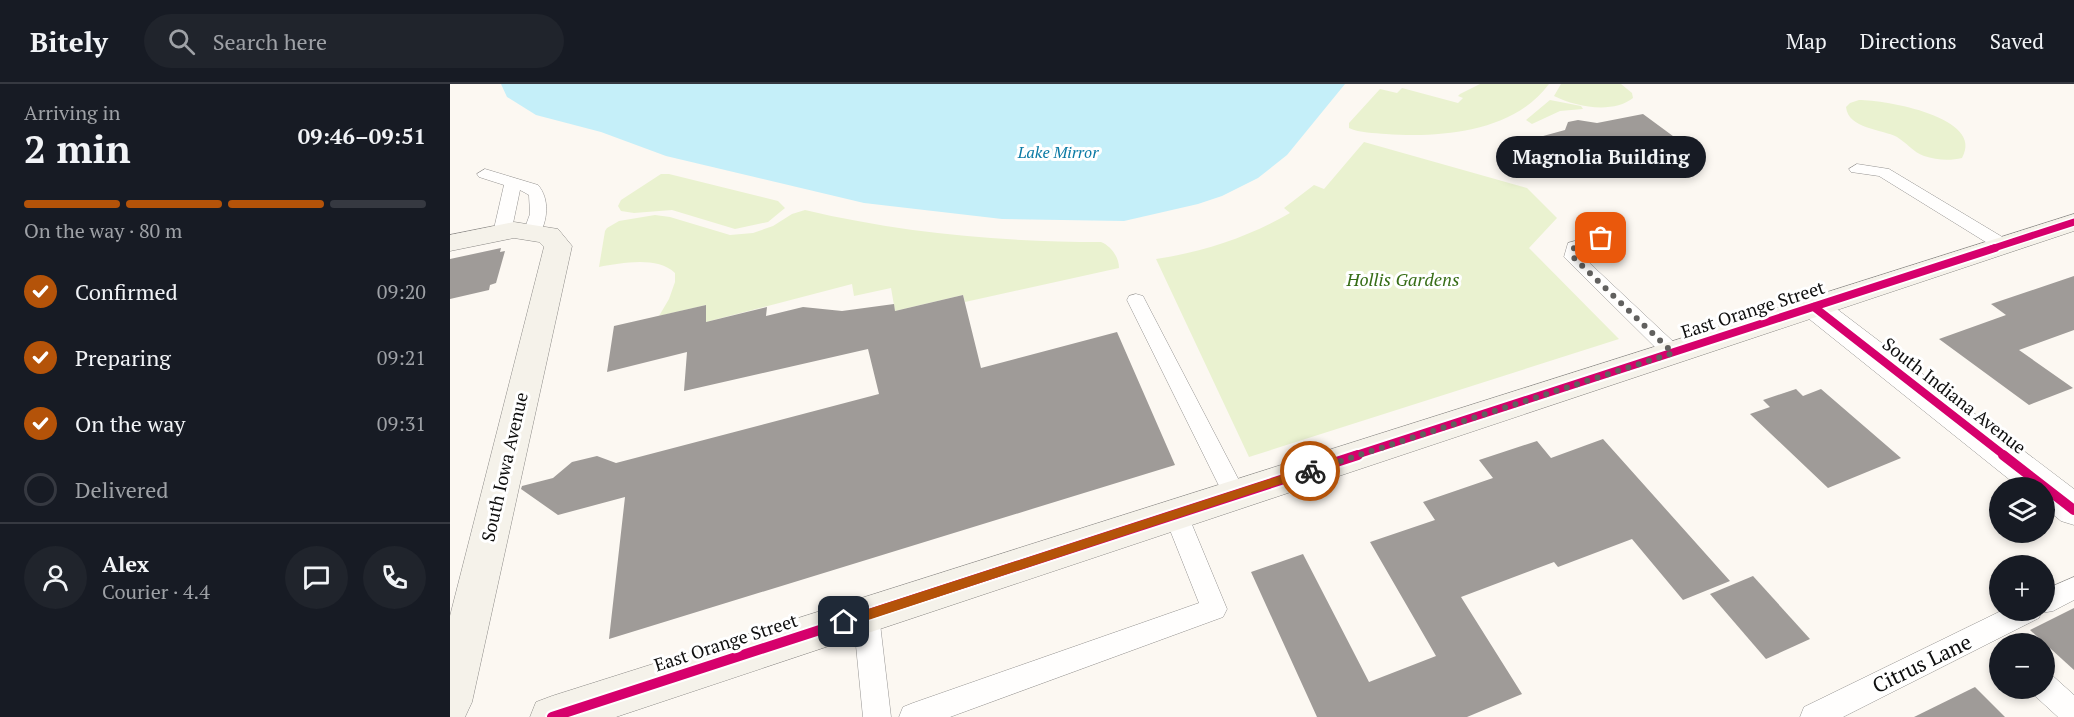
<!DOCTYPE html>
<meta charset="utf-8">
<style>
body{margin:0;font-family:"PT Serif",serif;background:#20242c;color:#f1f3f6;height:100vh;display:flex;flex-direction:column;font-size:22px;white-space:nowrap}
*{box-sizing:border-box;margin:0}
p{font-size:20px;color:#9ea1a6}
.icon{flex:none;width:33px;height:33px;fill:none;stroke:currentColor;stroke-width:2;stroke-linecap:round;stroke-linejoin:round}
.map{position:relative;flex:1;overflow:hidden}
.sheet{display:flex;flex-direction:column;background:#171b24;width:450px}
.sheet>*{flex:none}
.controls{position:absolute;left:1539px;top:393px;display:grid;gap:12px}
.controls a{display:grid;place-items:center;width:66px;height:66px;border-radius:50%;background:#171b24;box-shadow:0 3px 9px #0003;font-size:30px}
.pin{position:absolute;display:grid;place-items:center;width:51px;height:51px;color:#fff;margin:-26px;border-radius:12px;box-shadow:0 3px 9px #0006}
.courier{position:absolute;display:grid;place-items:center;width:60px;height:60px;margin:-30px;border:4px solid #b45309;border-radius:50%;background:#fff;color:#222;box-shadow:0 2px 8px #0007}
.bubble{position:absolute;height:42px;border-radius:21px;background:#171b24;box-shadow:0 3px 9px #0003;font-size:20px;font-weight:800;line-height:42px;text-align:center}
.summary em{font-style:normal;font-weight:800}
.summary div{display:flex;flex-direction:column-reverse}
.summary{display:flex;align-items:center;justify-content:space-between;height:102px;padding:0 24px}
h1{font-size:39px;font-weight:800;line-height:45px}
.bar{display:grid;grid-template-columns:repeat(4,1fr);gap:9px 6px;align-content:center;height:72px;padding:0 24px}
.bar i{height:8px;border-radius:4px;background:#363941}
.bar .current{background:#b45309}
.bar p{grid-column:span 4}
.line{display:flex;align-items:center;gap:15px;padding:0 24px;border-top:2px solid #363941}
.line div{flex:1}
.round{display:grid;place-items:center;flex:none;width:63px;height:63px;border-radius:32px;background:#20242c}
ol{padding:0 24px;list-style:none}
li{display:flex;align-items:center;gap:18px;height:66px}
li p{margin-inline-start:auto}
li .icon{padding:6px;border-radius:50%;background:#b45309;color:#fff;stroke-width:4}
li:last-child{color:#9ea1a6}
li i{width:33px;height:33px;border:3px solid #363941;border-radius:50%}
header{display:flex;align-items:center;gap:36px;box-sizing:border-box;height:84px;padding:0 30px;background:#171b24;border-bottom:2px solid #363941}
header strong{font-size:28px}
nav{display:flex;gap:33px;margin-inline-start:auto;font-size:21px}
.search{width:420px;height:54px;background:#20242c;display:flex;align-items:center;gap:15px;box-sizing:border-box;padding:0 21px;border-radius:33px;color:#9ea1a6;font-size:22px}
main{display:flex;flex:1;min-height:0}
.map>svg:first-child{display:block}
</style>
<header>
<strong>Bitely</strong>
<div class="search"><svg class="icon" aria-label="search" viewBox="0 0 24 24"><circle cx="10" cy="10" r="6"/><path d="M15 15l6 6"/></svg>Search here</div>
<nav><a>Map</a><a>Directions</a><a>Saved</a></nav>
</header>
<main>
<section class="sheet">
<div class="summary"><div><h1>2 min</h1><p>Arriving in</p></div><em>09:46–09:51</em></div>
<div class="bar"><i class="current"></i><i class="current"></i><i class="current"></i><i></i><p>On the way · 80 m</p></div>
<ol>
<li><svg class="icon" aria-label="check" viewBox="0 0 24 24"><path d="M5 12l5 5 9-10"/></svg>Confirmed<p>09:20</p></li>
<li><svg class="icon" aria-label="check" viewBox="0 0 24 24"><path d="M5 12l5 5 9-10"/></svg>Preparing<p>09:21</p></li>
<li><svg class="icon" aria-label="check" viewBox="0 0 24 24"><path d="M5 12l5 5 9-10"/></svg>On the way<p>09:31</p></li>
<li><i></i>Delivered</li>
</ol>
<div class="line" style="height:108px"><a class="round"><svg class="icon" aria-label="person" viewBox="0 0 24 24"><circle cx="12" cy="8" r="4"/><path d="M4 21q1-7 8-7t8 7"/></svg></a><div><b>Alex</b><p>Courier · 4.4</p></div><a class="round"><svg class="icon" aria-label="chat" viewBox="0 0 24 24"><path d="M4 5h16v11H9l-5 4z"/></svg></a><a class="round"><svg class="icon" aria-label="phone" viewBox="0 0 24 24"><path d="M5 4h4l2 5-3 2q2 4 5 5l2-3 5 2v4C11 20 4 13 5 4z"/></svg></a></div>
</section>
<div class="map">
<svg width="1624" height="633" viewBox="0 0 1624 633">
<rect width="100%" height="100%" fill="#fcf8f2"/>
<g fill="#eaf2d0">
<path d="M1030,0h69c-35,48 -108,54 -163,50 -12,-1 -26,-1 -37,-6v-5l31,-34 17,4 5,-5 56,15 5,-5 -5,-2 2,-2z"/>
<path d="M1111,0h60l11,9 1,5c-20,16 -57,9 -79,-2z"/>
<path d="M1100,16l31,6 2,3 -23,2 -28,13 -6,-4z"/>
<path d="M1409,16c26,0 127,17 103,58 -12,3 -26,2 -38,-2 -11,-4 -17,-13 -27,-19 -15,-8 -49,-8 -51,-30l4,-4z"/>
<path d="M914,58l163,46 30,30 -28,30 90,91 -370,118 -93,-198c47,-7 93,-22 134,-46l-6,-5 30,-23 10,4z"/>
<path d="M211,90h8l109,27 7,7 -17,14 -33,7 -63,-19 -38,3 -13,-2 -3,-5 3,-6z"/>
<path d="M355,126c97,23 196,32 296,32 10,4 18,15 18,26l-154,34 -2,-7 -68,16 -4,-23 -37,8 -2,-12 -146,38v-17l-47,11 10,-17 6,-17v-9c-18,-17 -53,-10 -76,-6l6,-36 2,-3 12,-7 36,-6 15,2 60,18 23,-2 20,-7 19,-12z"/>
</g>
<path fill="#c5eff9" d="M51,0h844l-58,71 -29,23 -36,18 -24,8 -74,17 -122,-2 -138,-16 -198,-47 -65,-24 -65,-17 -29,-18z"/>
<g fill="#9f9b98">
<path d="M1193,30l34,25 -36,11 20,16 -47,12 -18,-15 -47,9 -31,-29 47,-13 3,-8 10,-2 19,3z"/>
<path d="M51,164l-1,4 5,-1 -9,32 -6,2 -1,5 -39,9v-40z"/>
<path d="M1624,192v54l-55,20 54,38 -44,17 -90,-66 67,-24 -15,-11z"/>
<path d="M513,211l18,73 136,-36 58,133 -566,174 16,-142 -67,18 -37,-26 1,-3 31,-8 19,-16 25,-6 19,7 263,-69 -11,-45 -184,42 3,-39 -80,20 7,-46 92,-21v17l61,-15 -1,9 37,-9 39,4 52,-7 1,7z"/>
<path d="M1346,305l7,7 18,-7 80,69 -73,30 -78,-74 20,-7 -7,-7z"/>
<path d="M1153,355l127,142 -47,19 -51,-61 -74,28 -4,-5 -93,35 61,97 -55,23h-150l-66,-145 52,-18 66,128 67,-26 -66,-114 65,-22 -12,-18 70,-24 -14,-18 58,-19 14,17z"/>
<path d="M1303,492l57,63 -44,20 -56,-65z"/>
<path d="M1624,524v62l-44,-40z"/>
<path d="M1525,603l30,30h-91z"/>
</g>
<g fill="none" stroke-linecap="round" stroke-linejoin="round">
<defs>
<g id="lane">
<path d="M1407,80l32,5 120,72 3,4 -3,4h-12l-118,-73 -28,-4 -2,-3z"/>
<path d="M35,85l53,16c12,14 10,36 0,52h-12l-3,-4 7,-19 -1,-19 -9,-5 -9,43 -3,4h-12l-3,-4 11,-48 -25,-8 -2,-3z"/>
<path d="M1151,150l6,1 3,4 -3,4 -24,7 -1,6 98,92 3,5 -3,5 -7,2 -7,-2 -102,-101 4,-14z"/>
<path d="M686,210l7,2 2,4 98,188 4,7 -4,7 -8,2 -8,-2 -100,-202 2,-4z"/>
<path d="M726,421l8,3 4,7 39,94 -4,8 -273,100h-51l4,-10 10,-4 286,-100 -35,-88 4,-7z"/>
<path d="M1624,493v23l-21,11 -12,2 -2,5 -196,99h-43l4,-10 199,-97h41v-20z"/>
<path d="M416,519l9,4 4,8 12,102h-28l-10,-102 4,-8z"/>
<path d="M1594,589l10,4 20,18v22h-16l-24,-22 -3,-7h13z"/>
</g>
<path id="street" d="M1364,213l11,3 249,189v36l-13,-4 -17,-14v-19h-24l-217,-174 -4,-7 4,-7z"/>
<g id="secondary">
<path d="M1624,130v17l-1458,486h-86l6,-15 16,-6z"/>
<path d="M64,138l44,7 14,17 -100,456 -7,15h-15v-101l94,-369 -5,-5 -25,-4 -64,13v-16z"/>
</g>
</defs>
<use href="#lane" stroke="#959391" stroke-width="1"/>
<use href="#street" stroke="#959391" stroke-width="1"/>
<use href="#secondary" stroke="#8c8a87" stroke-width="1"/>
<use href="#lane" fill="#fffefd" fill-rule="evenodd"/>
<use href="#street" fill="#fffefd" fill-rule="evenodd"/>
<use href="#secondary" fill="#f5f2ea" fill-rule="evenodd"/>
<defs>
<path id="cycleway-far2" d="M1541,165l83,-27"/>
<g id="cycleway-far1">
<path d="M1364,223l191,149"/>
<path d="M903,372l642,-208"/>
</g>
<g id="cycleway">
<path d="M1553,371l71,55"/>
<path d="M102,633l806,-262"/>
</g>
</defs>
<use href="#cycleway-far2" stroke="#fff" stroke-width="10"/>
<use href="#cycleway-far1" stroke="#fff" stroke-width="12"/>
<use href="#cycleway" stroke="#fff" stroke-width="14"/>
<use href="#cycleway-far2" stroke="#d6006c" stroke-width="7"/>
<use href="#cycleway-far1" stroke="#d6006c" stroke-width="8"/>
<use href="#cycleway" stroke="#d6006c" stroke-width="10"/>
</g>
<path fill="#b45309" d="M860,382l4,2v5l-470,155 -6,-6 6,-5z"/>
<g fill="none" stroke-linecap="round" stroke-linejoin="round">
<path stroke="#61605e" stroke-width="6" stroke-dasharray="0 10.8" d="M860,387l363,-118 -100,-96 1,-9 27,-10"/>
</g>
<g text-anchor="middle" stroke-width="6" stroke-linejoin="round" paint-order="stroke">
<g font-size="16" font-style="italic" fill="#0a7aa5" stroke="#fff">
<text x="608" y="74">Lake Mirror</text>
</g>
<g font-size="18" font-style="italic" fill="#376d17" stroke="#fff">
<text x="953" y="202">Hollis Gardens</text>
</g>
<g font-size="18" fill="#0e0e0e" stroke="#fff">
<text transform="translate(1303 226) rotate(-18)" y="6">East Orange Street</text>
<text transform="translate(1504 312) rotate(38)" y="6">South Indiana Avenue</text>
<text transform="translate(55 383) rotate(-77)" y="6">South Iowa Avenue</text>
<text transform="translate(276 559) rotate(-18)" y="6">East Orange Street</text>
</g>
<g font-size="21" fill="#0e0e0e" stroke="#fff">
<text transform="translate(1472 580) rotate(-26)" y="7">Citrus Lane</text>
</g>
</g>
</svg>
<div class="controls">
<a><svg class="icon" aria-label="layers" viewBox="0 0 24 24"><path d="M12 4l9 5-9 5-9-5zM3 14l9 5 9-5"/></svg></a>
<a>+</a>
<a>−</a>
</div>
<div class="pin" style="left:1151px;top:154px;background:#ea580c"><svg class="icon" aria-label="bag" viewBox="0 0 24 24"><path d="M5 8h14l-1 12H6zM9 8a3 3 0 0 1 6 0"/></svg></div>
<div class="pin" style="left:394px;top:538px;background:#1f2937"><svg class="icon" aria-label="home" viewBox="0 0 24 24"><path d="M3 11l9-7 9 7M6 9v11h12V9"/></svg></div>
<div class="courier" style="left:860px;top:387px"><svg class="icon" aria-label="bike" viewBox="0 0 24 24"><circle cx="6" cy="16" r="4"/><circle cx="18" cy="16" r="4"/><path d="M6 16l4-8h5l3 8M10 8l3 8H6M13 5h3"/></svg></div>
<div class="bubble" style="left:1046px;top:52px;width:210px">Magnolia Building</div>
</div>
</main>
